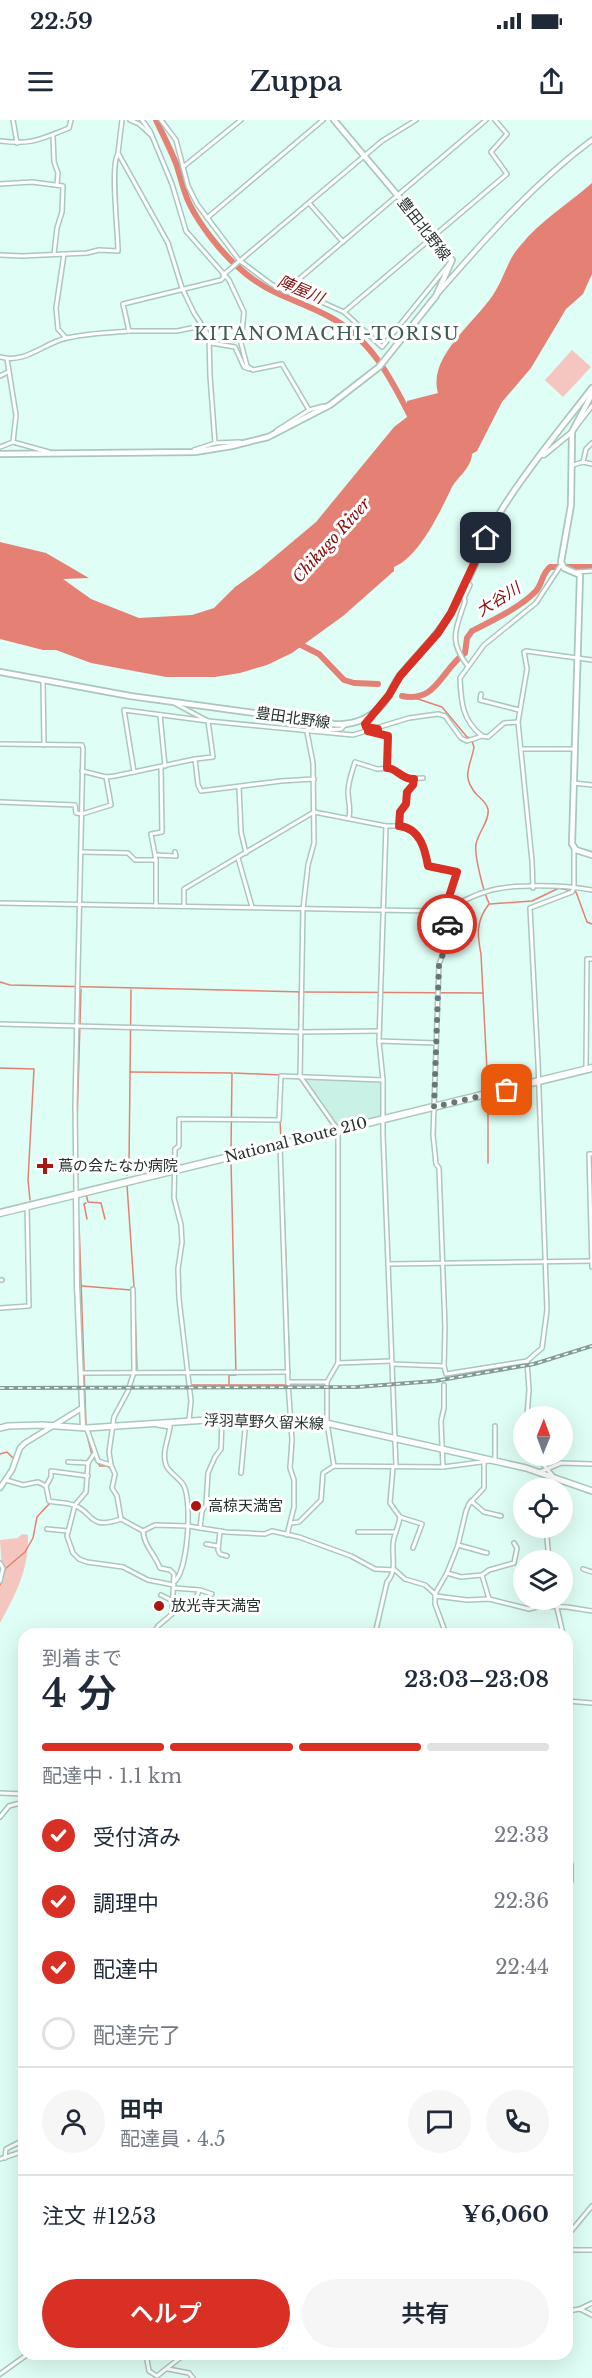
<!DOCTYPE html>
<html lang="ja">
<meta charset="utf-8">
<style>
body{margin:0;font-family:"Libre Baskerville","Noto Sans JP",serif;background:#f6f6f7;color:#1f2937;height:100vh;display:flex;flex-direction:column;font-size:22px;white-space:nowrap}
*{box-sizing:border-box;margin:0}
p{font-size:20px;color:#747a83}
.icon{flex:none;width:33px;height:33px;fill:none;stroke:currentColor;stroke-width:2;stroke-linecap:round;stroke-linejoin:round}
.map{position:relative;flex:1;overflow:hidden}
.details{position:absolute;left:18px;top:1508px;width:555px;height:732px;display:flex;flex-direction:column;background:#fff;border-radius:18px;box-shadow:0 6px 24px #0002}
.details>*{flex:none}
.needle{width:39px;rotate:1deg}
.tools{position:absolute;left:513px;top:1286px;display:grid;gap:12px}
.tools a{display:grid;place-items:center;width:60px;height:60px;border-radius:50%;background:#fff;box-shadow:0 6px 24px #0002;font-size:30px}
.pin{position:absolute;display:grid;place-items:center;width:51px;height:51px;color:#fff;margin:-26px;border-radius:12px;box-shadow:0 3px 9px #0006}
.courier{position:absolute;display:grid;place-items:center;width:60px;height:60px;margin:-30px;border:4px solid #d93025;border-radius:50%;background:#fff;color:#222;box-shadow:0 2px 8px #0007}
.head em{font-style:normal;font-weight:600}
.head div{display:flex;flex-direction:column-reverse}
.head{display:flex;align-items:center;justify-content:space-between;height:102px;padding:0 24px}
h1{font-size:39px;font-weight:600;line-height:45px}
.bar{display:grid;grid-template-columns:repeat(4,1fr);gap:9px 6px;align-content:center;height:72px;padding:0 24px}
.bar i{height:8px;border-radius:4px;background:#e0e1e3}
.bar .selected{background:#d93025}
.bar p{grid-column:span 4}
.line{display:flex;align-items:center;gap:15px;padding:0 24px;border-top:2px solid #e0e1e3}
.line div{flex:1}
.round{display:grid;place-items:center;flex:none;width:63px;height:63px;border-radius:32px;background:#f6f6f7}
ol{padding:0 24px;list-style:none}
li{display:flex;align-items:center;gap:18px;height:66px}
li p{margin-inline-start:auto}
li .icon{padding:6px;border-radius:50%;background:#d93025;color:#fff;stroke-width:4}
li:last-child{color:#747a83}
li i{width:33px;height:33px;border:3px solid #e0e1e3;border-radius:50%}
.button{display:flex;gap:12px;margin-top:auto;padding:12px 24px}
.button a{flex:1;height:69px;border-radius:36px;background:#d93025;color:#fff;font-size:24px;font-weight:600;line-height:69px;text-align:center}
.button a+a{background:#f6f6f7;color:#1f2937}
.status{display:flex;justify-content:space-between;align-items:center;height:42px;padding:0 30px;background:#fff;direction:ltr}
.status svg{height:16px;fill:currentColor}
header{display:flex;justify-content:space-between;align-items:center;height:78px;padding:0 24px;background:#fff;font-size:27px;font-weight:600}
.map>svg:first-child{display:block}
</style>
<div class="status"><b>22:59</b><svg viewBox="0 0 49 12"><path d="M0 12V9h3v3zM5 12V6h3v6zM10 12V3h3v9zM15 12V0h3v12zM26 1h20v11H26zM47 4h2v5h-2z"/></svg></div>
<header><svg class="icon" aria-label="menu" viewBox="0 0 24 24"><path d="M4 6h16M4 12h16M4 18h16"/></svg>Zuppa<svg class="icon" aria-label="share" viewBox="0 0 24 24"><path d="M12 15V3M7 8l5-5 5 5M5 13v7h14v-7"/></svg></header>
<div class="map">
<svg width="592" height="2258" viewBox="0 0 592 2258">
<rect width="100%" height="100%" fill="#dffef5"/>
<path fill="#caf1e5" d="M300,956l83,4v39l-45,11z"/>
<g fill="#f5c6bf">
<path d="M572,230l19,17 -28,30 -18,-17z"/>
<path d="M22,1414l6,1c1,34 -12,59 -28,88v-44l2,-9 -2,-30 18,-2z"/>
</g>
<path fill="#e48174" d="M592,63v91l-9,20 -17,15 -35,59 -29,34 -25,49 -5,3c-1,15 -15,23 -21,35 -11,23 -32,68 -57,78v4l-51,45 -51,37 -25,12 -27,8 -25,4h-49l-75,-14 -35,-13h-13l-43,-11v-97l46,11 43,25 -26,1 28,20 48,19 53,-3 22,-7 21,-21 25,-18 56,-47 78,-95 13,-10v-16l31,-8c-11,-38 41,-73 58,-103 9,-15 12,-31 24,-44 19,-24 49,-43 72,-63z"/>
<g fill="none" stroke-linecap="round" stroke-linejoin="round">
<g stroke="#e48174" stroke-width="1.5">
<path d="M415,578l27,9 25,30 4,1 3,9c-3,19 -14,29 3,48 4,4 9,7 11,14 2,11 -10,24 -12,35 -2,11 8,50 13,59"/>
<path d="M490,784l42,-3 27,-13 17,4 11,30 5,2"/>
<path d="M0,862l10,3 294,7 179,1"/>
<path d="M299,945v-73"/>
<path d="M0,948l34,1 -6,111 2,20"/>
<path d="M130,952l102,1 -1,79"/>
<path d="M234,953l48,2"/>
<path d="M299,958l35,50"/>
<path d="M488,971l-7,-137c-4,-20 -5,-33 8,-50"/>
<path d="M488,975v68"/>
<path d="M280,999l1,22"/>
<path d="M77,1003l4,-134"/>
<path d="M127,1055l2,-10 2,-175"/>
<path d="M283,1063l3,80"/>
<path d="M127,1065l7,102"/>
<path d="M86,1074l2,8 13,1 4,16"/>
<path d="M86,1083l-2,1 3,15"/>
<path d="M79,1103l7,203"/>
<path d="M286,1146l3,87"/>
<path d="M82,1166l49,4"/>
<path d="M135,1190l2,59"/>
<path d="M229,1264v-9h7l-5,-214"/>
<path d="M190,1265h97"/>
<path d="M86,1311l6,24"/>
<path d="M0,1334l7,-2 7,7"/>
<path d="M94,1338l6,8h7l4,3"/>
<path d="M112,1340l3,19"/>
<path d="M114,1369l5,8 2,12"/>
<path d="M145,1412l2,10"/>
<path d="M151,1429l8,14"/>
<path d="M0,1465l5,-16 20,-17 8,-14 4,-21 13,-14"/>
<path d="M174,1478l1,-16"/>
</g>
<g stroke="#e48174" stroke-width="6">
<path d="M156,0c7,15 15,30 21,46 4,13 7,27 13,39 10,20 30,46 47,61 29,28 57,32 91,50 42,22 62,60 82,100"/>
<path d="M297,523l22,11 25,26 10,3 24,1"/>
<path d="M402,576c35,7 39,-26 63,-43l2,-15 5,-7c20,-10 49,-24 64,-40 7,-8 5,-16 14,-24h42"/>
</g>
<defs>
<g id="minor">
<path d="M13,0l4,23"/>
<path d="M122,0l-4,33 50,90 14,45 12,25 15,23 1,40 5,67"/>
<path d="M130,0l9,4 12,11"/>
<path d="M142,0l8,11 22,53 14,47 43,49 15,32 -3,31 6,23 6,4 29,-6 27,46 15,-4"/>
<path d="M161,0l15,20 12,46 9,18 42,56 32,24 14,7 30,8 29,13 38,35 67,-83"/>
<path d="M53,16l1,26 4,11 -1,12"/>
<path d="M0,21c32,4 41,-2 69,-13l2,-8"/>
<path d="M183,47l58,-47"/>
<path d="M0,64l32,-2 31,4 -1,26 -5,16 -3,26"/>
<path d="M309,83l34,39"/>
<path d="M207,98l116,-98"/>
<path d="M64,134l-8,54 2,21 8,9"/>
<path d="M0,135l22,1 65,-3 12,-3 19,1c0,-19 -8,-86 0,-97"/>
<path d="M223,155l159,-134 34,-21"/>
<path d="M285,171l201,-171"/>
<path d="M344,192l163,-138 -16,-22 16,-18 -12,-14"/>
<path d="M129,211h48l24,-5"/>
<path d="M211,223l24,4 9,20 5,2"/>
<path d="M0,237c26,7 43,-14 67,-19 20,-5 42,-5 62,-7l-6,-27 98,-24 3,-3"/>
<path d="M7,239l9,56 -3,27 36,10"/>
<path d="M0,256l8,-4"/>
<path d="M575,308l17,-22"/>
<path d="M276,311l33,-21"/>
<path d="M0,327l13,-5"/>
<path d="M194,330l21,-7 25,-1"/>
<path d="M583,342l3,-13 6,-6"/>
<path d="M573,345l10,-3 9,2"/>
<path d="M576,452l16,-1"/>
<path d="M466,462l4,3 -6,13 1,3c-9,28 -17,39 2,64"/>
<path d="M43,561l1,64"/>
<path d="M481,574l-1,6 39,10"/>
<path d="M160,595l5,51"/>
<path d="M373,608l-7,-1 -1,-3 8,-10"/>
<path d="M312,611l29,-2 5,-5"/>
<path d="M370,611l18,5 -1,31"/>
<path d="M307,612l6,31 1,80 -6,22 -5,44 -3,167 38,54v233l-11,19v41l7,43"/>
<path d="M482,616c-20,-16 -21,-34 -22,-58l24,-33 52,-42 25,-38"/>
<path d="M0,624l82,1 1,4 -8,355 1,89"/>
<path d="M521,629h53"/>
<path d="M195,639l18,-2 -5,-36 145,14 56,-17 29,-4 7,2 16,22 6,3 15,-5 6,1 16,-14 14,-1"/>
<path d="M82,651l24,6 9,-1 80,-17 3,26 3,6 80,-10 33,-2"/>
<path d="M134,652l-10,-62 84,11 -34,-18"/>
<path d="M573,663l19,2"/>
<path d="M239,667l2,45 5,21"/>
<path d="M0,682l75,3 1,8 6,1 29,-9 -5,-28"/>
<path d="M349,697c2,-9 -1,-16 -1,-25 0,-10 4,-20 7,-30l22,7 15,-1 15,11 16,-1"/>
<path d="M386,706l-7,215 4,39v55l13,331"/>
<path d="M399,706l1,-14 6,-7 1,-13 6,-7 1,-6"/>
<path d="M81,732l47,1 7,7h21"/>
<path d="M155,735l21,1 -1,-4"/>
<path d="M238,738l14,49"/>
<path d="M533,768l-1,-27 -14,-139 9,-53 -3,-17 2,-1 66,9"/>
<path d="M0,783l433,8c18,-2 35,-14 52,-19 27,-9 80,-7 107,-2"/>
<path d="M156,786v-46l-5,-26 11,-2 -1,-65"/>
<path d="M184,786v-17l130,-77 72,14h18l14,10 4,6 6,24 29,6 -11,34 2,6 -3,37 -6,15 -6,171 3,29 3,4 6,159 -1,39"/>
<path d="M0,904l301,8 78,-1"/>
<path d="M379,921l57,2"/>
<path d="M586,948l1,-109h5"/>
<path d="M280,1025l8,237 4,58 -2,28 4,12v27l-7,28"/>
<path d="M592,1034h-3l3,113"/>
<path d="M388,1144l204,-3"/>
<path d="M0,1160h2"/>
<path d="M0,1188l29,-2 -2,-101"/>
<path d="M338,1243l53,-2"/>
<path d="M392,1244l52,2 2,8 81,-13"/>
<path d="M81,1253l207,-1"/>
<path d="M288,1262h39"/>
<path d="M527,1296l2,-26 -2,-29 15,-13 5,-38 -9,-247 -8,-155 42,-16 2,-5v-38"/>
<path d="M189,1300l2,-19 -12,-102 -1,-30 4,-27 -1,-17 -7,-27 1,-49 4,-3v-27l100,1 2,-44 102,4"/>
<path d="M170,1304c0,13 -9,27 -4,41 3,8 14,13 18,21 8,17 4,85 -10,96"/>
<path d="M157,1305l13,2"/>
<path d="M495,1306v35"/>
<path d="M87,1309l11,32 13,4 4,9 -3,14 5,8 4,23c-34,12 -27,-8 -48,-14 -7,-3 -16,-2 -24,-4l-3,-15 5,-9v-6l37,5"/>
<path d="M94,1334l-6,9 -2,29 -11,13 -8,31 6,17 6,6 8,3 36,5 25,13 26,5"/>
<path d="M535,1335l18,21v12"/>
<path d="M68,1342l20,1"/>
<path d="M111,1345l-2,-13 5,-35 14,-26 6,-19 -1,-83"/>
<path d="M393,1347l-3,36 10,14 22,7 -9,24"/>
<path d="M443,1347l-2,-46 3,-13v-23"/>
<path d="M540,1352l21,-9 31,1"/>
<path d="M241,1353l5,-54"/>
<path d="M6,1360l17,5 15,-3 8,4"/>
<path d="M471,1381l13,11 17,4"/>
<path d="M121,1399l22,12c1,15 12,23 17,37l10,2 4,4 -2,40 -14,12 -5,8"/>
<path d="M291,1403l8,-1 22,-22 2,-27 11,-7 109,1 46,-6"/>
<path d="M546,1407l3,33"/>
<path d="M200,1408l2,-17 4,-6 2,-32 7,-16 6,-8 1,-30"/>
<path d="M47,1409l21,2"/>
<path d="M143,1411l12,-6 33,1 38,6 39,2 7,-3 27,6 52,19 24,13 20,1 10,9 20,6 10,9v10l11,30"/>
<path d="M220,1411l-2,19 2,4 7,2"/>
<path d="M358,1412h38"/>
<path d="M206,1424l12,2"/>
<path d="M458,1425l29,8"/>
<path d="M0,1443l3,5 -3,13"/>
<path d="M583,1449l9,3"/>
<path d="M447,1453l14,4 21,-2 7,24"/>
<path d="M482,1455l7,-5 25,-7 3,-15 -3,-5"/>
<path d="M174,1468l26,2 12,4"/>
<path d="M435,1474l12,-21 11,-28 8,-34 3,-7 15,-16v-25"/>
<path d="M161,1475l12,6"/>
<path d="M436,1476l31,4 22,-1 40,10 12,-3 26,1 25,4"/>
<path d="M555,1479l8,35"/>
<path d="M192,1487l7,-16"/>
<path d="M375,1514l12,-52c10,-11 5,-24 6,-37 0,-10 6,-18 7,-28"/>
<path d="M567,1581l25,2"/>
<path d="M0,1673l24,1"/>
<path d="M0,1697l9,-11 15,-4"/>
<path d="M567,1709l3,4 -3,11"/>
<path d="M567,1731l4,14v16"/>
<path d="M5,2038l1,-9 18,-9"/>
<path d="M0,2039l24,-8"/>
<path d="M567,2116l25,-30"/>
<path d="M567,2130h25"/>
<path d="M580,2189l12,-6"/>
<path d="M567,2191l13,-2 12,6"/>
<path d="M146,2234l3,17 8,5 28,-22"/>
<path d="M168,2249l21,4 4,5"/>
<path d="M0,2254l28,-20"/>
</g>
<g id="tertiary">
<path d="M438,173c48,-55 96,-110 154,-153"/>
<path d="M541,334l3,1 28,-23"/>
<path d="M76,1074l1,91 6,143"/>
<path d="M0,1368l12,-18 8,-22 5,-5 57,-35"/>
</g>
<g id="secondary">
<path d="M592,274l-20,38 -1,73 -10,57 3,6 16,7 -8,269 4,6 16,5"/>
<path d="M0,334l195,-2 37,-6 36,-9 62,-32 49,-38 57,-71 16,-36 -118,-140"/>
<path d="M0,552l130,24 204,28c22,2 42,-8 54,-27 4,-7 6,-14 11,-20 17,-22 38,-40 52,-64 20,-35 32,-73 53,-107 26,-41 58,-79 88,-118"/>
</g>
<path id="primary" d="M0,1308l8,-2 34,-1 45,3 135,-9 95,2 209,47 66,23"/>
<path id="trunk" d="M0,1093l592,-145"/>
</defs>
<use href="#minor" stroke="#a9c7be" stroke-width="6"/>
<use href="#tertiary" stroke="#a9c7be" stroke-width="7"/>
<use href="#secondary" stroke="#a9c7be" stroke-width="8"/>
<use href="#primary" stroke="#a9c7be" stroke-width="8"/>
<use href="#trunk" stroke="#a9c7be" stroke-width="9"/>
<use href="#minor" stroke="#fff" stroke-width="3"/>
<use href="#tertiary" stroke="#fff" stroke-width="4"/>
<use href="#secondary" stroke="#fff" stroke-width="4.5"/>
<use href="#primary" stroke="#fff" stroke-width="5"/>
<use href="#trunk" stroke="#fff" stroke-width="6"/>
<defs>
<path id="rail" d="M0,1268l357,-1 78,-6 99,-17 58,-18"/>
</defs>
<use href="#rail" stroke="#859b95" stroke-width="4"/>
<use href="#rail" stroke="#fff" stroke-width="1.5" stroke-dasharray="4.5" stroke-linecap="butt"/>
</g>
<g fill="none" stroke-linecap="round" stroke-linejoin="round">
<path stroke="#657872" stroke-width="6" stroke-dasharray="0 10.8" d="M447,804l-2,25 -6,15 -5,143 73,-17"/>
<path stroke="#d93025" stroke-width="8" d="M447,804l1,-12 -2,-6 11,-34 -29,-6c-3,-17 -8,-38 -29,-40l1,-14 6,-8 1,-12 6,-7 1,-6c-12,1 -17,-11 -27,-11l1,-32 -20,-5 10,-2 -12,-2 -1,-3 24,-29 11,-19 38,-43 13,-20 35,-75"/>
</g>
<g fill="#aa1713" stroke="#fff" stroke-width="2">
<path d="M42 1037h6v6h6v6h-6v6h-6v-6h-6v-6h6z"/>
<circle cx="196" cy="1386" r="6"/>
<circle cx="159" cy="1486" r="6"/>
</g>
<g text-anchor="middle" stroke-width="6" stroke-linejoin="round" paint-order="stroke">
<g font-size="15" fill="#24302c" stroke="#fff">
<text transform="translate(424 109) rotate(52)" y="5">豊田北野線</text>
<text transform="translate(293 598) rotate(8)" y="5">豊田北野線</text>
<text transform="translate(296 1020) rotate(-14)" y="5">National Route 210</text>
<text transform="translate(264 1302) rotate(2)" y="5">浮羽草野久留米線</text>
</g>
<g font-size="15" fill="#24302c" stroke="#fff" text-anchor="start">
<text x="58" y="1051">蔦の会たなか病院</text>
<text x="208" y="1391">高椋天満宮</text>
<text x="171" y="1491">放光寺天満宮</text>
</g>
<g font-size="16" font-style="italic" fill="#870d0b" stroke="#fff">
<text transform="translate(301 169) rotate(23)" y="6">陣屋川</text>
<text transform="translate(331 420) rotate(-48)" y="6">Chikugo River</text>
<text transform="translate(498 479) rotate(-32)" y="6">大谷川</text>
</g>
<g font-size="18" letter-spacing="1.5" fill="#415c54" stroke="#fff">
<text x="327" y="220">KITANOMACHI-TORISU</text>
</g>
</g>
</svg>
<div class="tools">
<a><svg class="needle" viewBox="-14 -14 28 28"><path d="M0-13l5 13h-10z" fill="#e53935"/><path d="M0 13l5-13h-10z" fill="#747a83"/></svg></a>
<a><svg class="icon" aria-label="locate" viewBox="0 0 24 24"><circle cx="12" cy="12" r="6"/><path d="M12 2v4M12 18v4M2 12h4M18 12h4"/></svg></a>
<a><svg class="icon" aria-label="layers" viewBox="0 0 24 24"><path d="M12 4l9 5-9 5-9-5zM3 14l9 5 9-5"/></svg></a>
</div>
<div class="pin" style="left:507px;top:970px;background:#ea580c"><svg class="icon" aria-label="bag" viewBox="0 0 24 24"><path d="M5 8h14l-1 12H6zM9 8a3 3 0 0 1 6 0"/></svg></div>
<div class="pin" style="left:486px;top:418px;background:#1f2937"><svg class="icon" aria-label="home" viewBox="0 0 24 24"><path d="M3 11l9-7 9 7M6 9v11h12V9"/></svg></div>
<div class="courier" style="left:447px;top:804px"><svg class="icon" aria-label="car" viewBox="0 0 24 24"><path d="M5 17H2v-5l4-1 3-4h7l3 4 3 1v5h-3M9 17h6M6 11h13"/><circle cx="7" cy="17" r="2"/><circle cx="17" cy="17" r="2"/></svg></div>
<section class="details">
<div class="head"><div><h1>4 分</h1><p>到着まで</p></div><em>23:03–23:08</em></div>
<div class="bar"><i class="selected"></i><i class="selected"></i><i class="selected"></i><i></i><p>配達中 · 1.1 km</p></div>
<ol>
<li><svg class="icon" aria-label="check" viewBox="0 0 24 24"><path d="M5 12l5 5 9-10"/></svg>受付済み<p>22:33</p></li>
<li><svg class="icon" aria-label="check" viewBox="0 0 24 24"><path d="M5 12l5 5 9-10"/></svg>調理中<p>22:36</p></li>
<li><svg class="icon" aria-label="check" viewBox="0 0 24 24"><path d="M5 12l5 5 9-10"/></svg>配達中<p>22:44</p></li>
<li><i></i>配達完了</li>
</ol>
<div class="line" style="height:108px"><a class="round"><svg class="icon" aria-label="person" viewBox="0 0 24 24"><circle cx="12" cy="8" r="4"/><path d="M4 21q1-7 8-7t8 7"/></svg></a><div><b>田中</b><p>配達員 · 4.5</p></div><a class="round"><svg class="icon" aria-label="chat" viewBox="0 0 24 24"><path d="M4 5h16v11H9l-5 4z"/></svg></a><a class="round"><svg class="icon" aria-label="phone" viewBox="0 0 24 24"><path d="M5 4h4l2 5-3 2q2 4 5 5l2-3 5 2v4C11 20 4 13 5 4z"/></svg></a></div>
<div class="line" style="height:78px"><div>注文 #1253</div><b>¥6,060</b></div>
<div class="button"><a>ヘルプ</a><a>共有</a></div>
</section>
</div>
